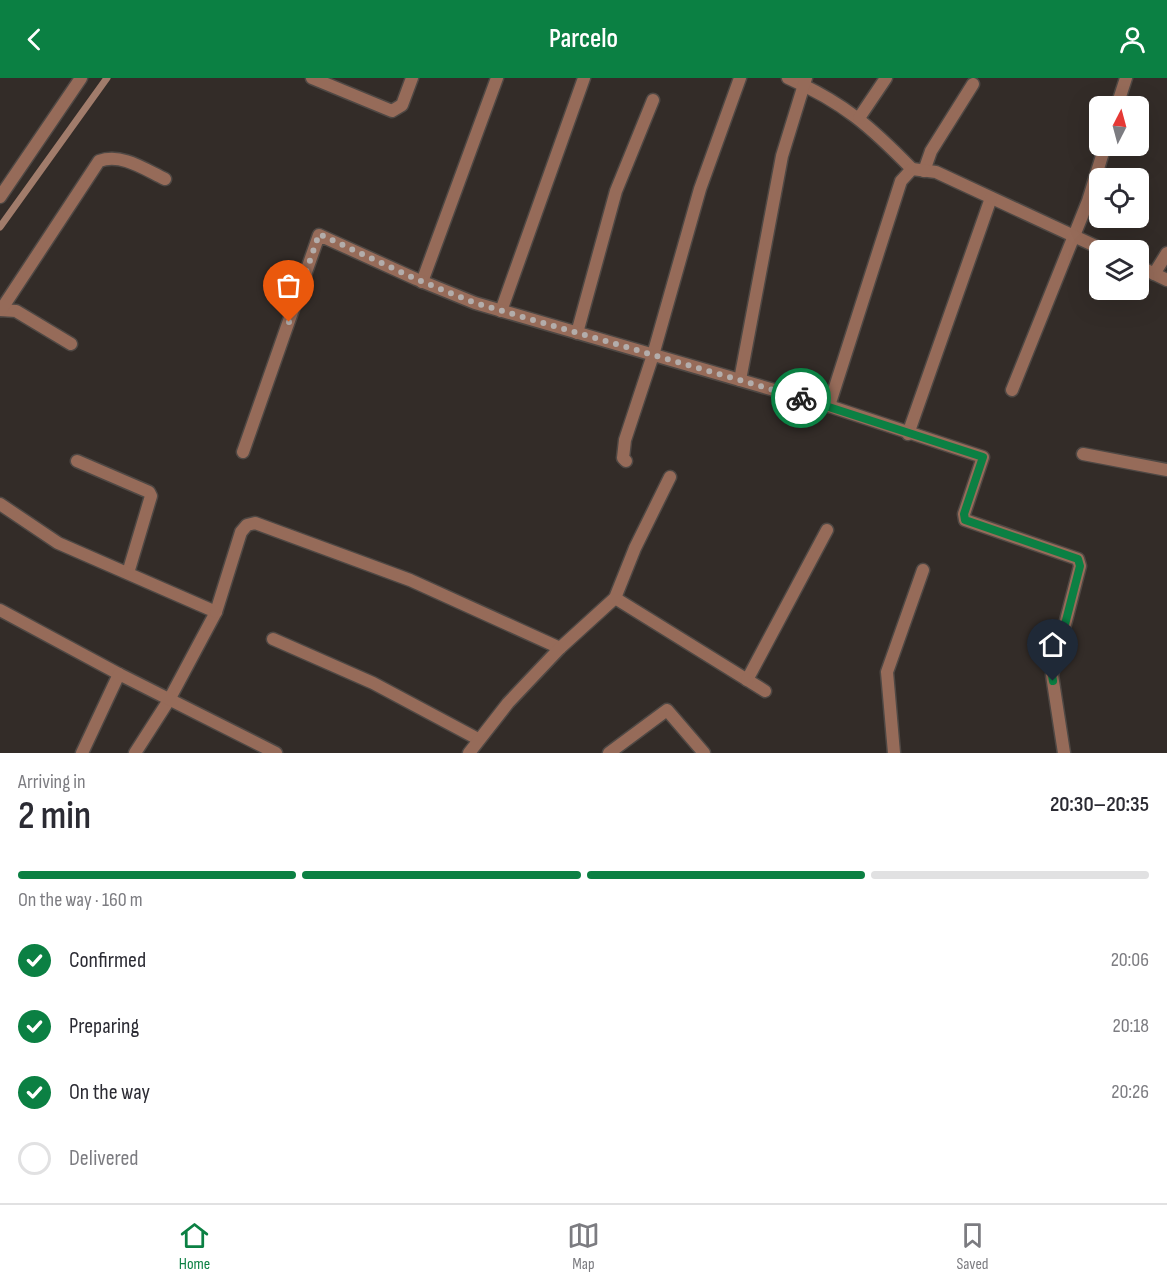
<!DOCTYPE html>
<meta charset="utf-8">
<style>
body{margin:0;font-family:"Sofia Sans Condensed",sans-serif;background:#f2f2f3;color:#2b2b33;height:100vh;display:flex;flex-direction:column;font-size:22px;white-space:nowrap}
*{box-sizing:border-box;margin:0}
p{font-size:20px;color:#7c7c81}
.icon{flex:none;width:33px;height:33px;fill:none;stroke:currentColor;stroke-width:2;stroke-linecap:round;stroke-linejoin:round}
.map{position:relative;height:675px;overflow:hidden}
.drawer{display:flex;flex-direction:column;background:#fff;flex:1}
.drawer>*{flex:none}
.needle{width:39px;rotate:6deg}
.controls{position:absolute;left:1089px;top:18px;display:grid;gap:12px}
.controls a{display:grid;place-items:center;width:60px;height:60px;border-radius:9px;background:#fff;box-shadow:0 6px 24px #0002;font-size:30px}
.pin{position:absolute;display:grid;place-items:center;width:51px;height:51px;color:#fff;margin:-62px -26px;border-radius:50% 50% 50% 0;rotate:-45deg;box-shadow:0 0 6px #0007}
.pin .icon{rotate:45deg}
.courier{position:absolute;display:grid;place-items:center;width:60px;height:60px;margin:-30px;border:4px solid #0b8043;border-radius:50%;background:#fff;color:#222;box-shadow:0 2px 8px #0007}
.summary em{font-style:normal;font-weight:600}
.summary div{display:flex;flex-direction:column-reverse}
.summary{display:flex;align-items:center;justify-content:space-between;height:102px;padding:0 18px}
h1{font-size:39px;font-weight:600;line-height:45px}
.bar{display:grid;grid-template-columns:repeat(4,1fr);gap:9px 6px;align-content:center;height:72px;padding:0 18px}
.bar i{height:8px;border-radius:4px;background:#e1e1e2}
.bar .on{background:#0b8043}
.bar p{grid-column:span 4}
ol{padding:0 18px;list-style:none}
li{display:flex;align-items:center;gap:18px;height:66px}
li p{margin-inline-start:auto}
li .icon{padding:6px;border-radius:50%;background:#0b8043;color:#fff;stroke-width:4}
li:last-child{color:#7c7c81}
li i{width:33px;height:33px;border:3px solid #e1e1e2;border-radius:50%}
header{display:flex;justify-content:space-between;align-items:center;height:78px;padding:0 18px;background:#0b8043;color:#fff;font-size:27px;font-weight:600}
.tab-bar{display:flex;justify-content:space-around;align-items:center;height:84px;border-top:2px solid #e1e1e2;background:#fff;font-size:16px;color:#7c7c81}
.tab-bar a{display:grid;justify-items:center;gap:3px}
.tab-bar .on{color:#0b8043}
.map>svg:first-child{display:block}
</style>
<header><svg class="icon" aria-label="back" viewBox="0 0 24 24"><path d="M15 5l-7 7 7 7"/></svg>Parcelo<svg class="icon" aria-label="person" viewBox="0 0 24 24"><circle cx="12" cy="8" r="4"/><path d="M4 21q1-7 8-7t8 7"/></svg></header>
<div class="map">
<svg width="1167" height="675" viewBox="0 0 1167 675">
<rect width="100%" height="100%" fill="#332c28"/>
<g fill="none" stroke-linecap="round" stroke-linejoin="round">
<path stroke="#a17c6b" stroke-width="7" d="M0,149l107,-149"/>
<defs>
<g id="street">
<path d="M312,0l80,33 10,-6 10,-27"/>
<path d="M788,0c56,25 82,48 124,91"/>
<path d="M1117,28l9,-28"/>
<path d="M859,40l27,-40"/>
<path d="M924,93l7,-20 42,-67"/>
<path d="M0,119l81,-119"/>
<path d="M1138,188l29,14"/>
<path d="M1154,196l13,-21"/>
<path d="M422,204l75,-204"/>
<path d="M0,232l16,1 55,33"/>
<path d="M1,232l98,-149c23,-8 45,8 66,18"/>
<path d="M501,233l83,-233"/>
<path d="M577,255l39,-142 37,-91"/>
<path d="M740,302l42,-224 24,-78"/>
<path d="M1012,312l76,-189 17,-55"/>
<path d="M829,328l72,-225 11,-12 24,3 168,78"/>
<path d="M908,356l83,-236"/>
<path d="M243,374l76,-217 97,44 59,24 354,103 154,51 -19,57 1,6 113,39 2,7 -28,109 12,78"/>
<path d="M1083,376l84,16"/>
<path d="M77,383l72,31 2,4 -23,77"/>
<path d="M626,383l-3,-3 2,-18 28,-85 47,-166 40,-111"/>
<path d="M0,426l58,39 158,69 -47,88 -34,53"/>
<path d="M615,520l150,93"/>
<path d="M0,532l119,64"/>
<path d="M216,534l25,-80 6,-7 8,-2 155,57 150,68"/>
<path d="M273,561l100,44 105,56"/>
<path d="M747,602l80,-150"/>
<path d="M82,675l37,-79 157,79"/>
<path d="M469,675l39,-50 52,-55 55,-50 20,-50 35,-71"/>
<path d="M609,675l58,-43 37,43"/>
<path d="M894,675l-7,-81 36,-102"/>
</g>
</defs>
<use href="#street" stroke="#4f4844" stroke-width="15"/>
<use href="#street" stroke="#966b59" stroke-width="12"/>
</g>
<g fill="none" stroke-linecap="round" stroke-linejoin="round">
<path stroke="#b3adab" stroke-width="6" stroke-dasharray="0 10.8" d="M289,244l30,-88 97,45 59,24 326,95"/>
<path stroke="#0b8043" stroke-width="8" d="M801,320l182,59 -19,57 1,6 113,39 2,7 -28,109 1,6"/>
</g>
</svg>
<div class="controls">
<a><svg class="needle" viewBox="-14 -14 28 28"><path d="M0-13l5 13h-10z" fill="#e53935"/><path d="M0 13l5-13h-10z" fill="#7c7c81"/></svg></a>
<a><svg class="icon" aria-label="locate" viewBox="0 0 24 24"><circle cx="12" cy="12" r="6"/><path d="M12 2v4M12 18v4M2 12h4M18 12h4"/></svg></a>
<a><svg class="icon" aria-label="layers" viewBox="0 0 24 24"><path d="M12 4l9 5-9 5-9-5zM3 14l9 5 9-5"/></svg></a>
</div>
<div class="pin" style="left:289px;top:244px;background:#ea580c"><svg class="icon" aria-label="bag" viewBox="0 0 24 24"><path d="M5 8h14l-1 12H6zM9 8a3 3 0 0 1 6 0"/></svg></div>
<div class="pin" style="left:1053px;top:603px;background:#1f2937"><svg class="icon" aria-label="home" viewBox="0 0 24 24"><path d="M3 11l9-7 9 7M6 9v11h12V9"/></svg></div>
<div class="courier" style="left:801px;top:320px"><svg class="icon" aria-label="bike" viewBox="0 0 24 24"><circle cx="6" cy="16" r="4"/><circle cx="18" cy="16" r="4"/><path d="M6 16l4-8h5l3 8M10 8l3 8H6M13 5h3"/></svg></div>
</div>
<section class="drawer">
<div class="summary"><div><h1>2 min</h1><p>Arriving in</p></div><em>20:30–20:35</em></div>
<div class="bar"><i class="on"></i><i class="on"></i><i class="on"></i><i></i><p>On the way · 160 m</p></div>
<ol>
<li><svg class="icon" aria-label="check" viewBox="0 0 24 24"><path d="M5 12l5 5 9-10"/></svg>Confirmed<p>20:06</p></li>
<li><svg class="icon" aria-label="check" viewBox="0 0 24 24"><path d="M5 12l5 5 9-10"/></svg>Preparing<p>20:18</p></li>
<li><svg class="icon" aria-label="check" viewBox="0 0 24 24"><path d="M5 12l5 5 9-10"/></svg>On the way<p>20:26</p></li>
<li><i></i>Delivered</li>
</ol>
</section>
<nav class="tab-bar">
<a class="on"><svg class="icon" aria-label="home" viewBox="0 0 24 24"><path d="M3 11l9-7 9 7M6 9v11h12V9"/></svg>Home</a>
<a><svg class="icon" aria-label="map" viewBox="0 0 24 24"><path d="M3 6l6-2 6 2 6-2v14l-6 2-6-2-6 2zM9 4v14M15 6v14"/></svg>Map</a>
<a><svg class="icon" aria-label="saved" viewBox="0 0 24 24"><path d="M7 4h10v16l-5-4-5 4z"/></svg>Saved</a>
</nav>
